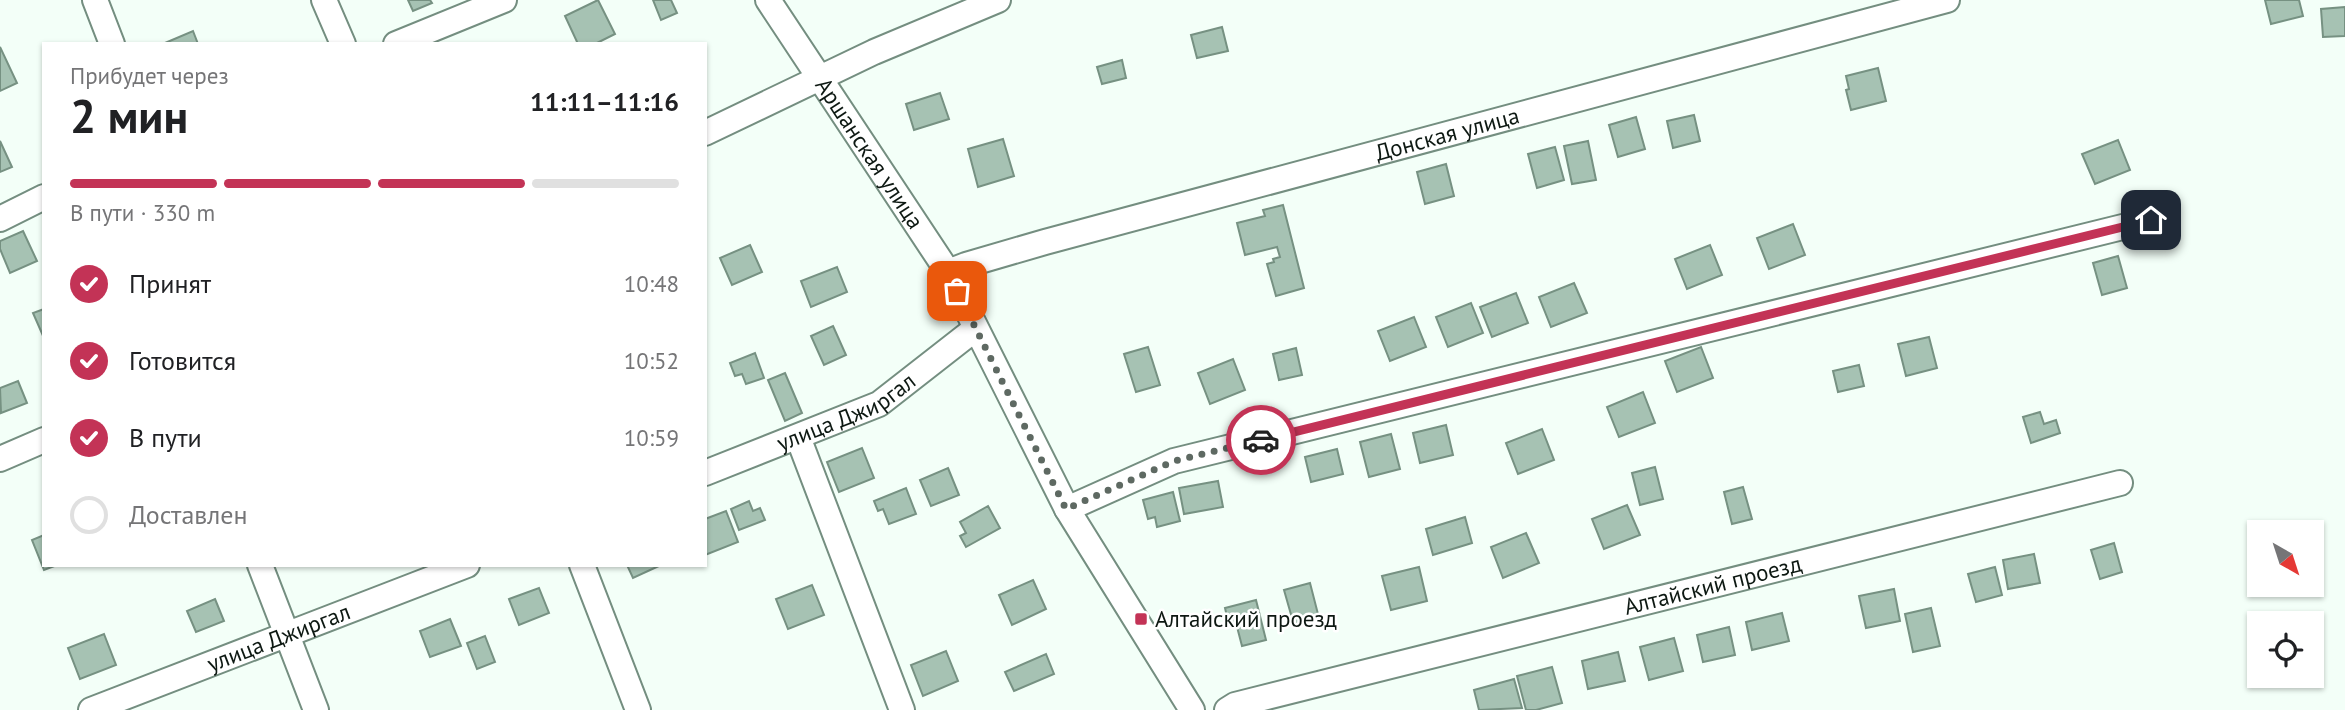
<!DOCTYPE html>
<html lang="ru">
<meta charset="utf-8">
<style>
body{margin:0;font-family:"PT Sans",sans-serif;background:#f2f2f2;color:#202124;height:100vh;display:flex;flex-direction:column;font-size:26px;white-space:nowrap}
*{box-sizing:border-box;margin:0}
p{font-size:23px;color:#757577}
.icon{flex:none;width:38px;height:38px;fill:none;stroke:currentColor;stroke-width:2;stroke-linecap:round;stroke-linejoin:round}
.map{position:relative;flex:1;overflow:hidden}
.panel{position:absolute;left:42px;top:42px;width:665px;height:525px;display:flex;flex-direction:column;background:#fff;border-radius:0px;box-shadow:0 2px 5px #0004}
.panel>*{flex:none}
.needle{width:46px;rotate:141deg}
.buttons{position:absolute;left:2247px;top:520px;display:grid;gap:14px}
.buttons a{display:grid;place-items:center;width:77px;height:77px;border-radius:0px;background:#fff;box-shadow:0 2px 5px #0004;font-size:35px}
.pin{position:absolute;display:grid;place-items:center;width:60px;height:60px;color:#fff;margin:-30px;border-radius:14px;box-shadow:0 4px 10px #0006}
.courier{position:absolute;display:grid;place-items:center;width:70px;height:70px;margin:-35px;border:5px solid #c33356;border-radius:50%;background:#fff;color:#222;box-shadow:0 2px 9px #0007}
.headline em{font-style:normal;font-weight:600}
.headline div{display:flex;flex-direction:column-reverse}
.headline{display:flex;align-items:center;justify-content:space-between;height:119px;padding:0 28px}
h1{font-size:46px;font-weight:600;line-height:52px}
.bar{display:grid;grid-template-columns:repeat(4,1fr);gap:10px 7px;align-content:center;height:84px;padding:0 28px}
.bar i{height:9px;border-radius:5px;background:#e0e0e0}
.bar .current{background:#c33356}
.bar p{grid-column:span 4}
ol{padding:0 28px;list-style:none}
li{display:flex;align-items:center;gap:21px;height:77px}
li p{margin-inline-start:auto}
li .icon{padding:7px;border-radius:50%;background:#c33356;color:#fff;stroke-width:4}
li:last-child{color:#757577}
li i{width:38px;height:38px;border:4px solid #e0e0e0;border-radius:50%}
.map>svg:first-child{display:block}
</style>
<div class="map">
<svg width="2345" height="710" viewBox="0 0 2345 710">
<rect width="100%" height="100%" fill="#f3fff8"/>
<g fill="#a6c2b3" stroke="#769182" stroke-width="2">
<path d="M408,0h22l2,3 -19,8z"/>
<path d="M598,0l17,34 -20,10h-17l-13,-28z"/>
<path d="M653,0h18l6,13 -16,7z"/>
<path d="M2265,0h34l4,16 -32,8z"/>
<path d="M2345,7v29l-22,1 -2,-28z"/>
<path d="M1222,27l6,24 -31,7 -6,-23z"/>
<path d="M193,31l5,13h-33v-1z"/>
<path d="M0,47l17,36 -17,8z"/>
<path d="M1122,60l4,18 -24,6 -5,-17z"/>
<path d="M1878,68l8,33 -35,9 -5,-20 3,-1 -3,-13z"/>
<path d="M940,93l9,26 -35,11 -8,-26z"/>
<path d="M1694,115l6,26 -27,7 -6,-27z"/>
<path d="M1636,117l9,32 -27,8 -9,-32z"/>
<path d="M1003,139l11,37 -36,11 -10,-38z"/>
<path d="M2118,140l12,30 -35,14 -13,-30z"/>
<path d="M0,141l12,26 -12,5z"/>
<path d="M1588,141l8,39 -24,4 -8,-38z"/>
<path d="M1555,147l9,33 -27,8 -9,-34z"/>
<path d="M1446,164l8,32 -29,8 -8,-32z"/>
<path d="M1283,205l21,83 -28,8 -9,-32 7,-2 -1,-3 7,-2 -3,-10 -32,8 -8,-32 28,-7 -2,-6z"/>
<path d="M1793,224l12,31 -36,14 -12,-31z"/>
<path d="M23,231l14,30 -27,12 -10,-24v-8z"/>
<path d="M750,245l12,27 -30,13 -12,-27z"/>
<path d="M1710,245l12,30 -35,14 -12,-30z"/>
<path d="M2118,256l9,32 -25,7 -9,-32z"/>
<path d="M837,267l10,25 -36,15 -10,-26z"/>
<path d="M1574,283l13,30 -36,14 -12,-30z"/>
<path d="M1516,293l12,30 -36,14 -12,-30z"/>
<path d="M1471,303l12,30 -35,14 -12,-30z"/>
<path d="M44,309v29l-11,-25z"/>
<path d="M1414,317l12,30 -36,14 -12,-30z"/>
<path d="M833,326l13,29 -22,10 -13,-29z"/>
<path d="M1929,337l8,31 -31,8 -8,-32z"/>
<path d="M1148,347l12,38 -24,7 -12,-38z"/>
<path d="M1701,347l12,31 -36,14 -12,-31z"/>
<path d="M1296,348l6,27 -23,5 -6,-26z"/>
<path d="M755,353l9,25 -18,6 -4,-10 -7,2 -5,-13z"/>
<path d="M1233,359l12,31 -35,14 -12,-31z"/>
<path d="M1859,365l5,21 -26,6 -5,-21z"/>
<path d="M785,373l17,40 -17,8 -17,-41z"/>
<path d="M18,381l9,22 -26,10 -1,-25z"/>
<path d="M1643,392l12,31 -36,14 -12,-30z"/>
<path d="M2040,412l4,12 12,-4 4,13 -29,10 -8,-26z"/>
<path d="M1446,425l7,30 -33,8 -7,-30z"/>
<path d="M1542,429l12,31 -36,14 -12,-31z"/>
<path d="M1391,434l9,35 -31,8 -9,-35z"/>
<path d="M862,448l12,30 -35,14 -12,-30z"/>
<path d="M1337,449l6,25 -32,8 -6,-25z"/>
<path d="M1655,467l8,32 -23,6 -8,-32z"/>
<path d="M948,468l11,27 -28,11 -11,-26z"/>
<path d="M1218,481l5,26 -39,7 -5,-26z"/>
<path d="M1743,487l9,32 -20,5 -8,-32z"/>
<path d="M906,488l10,26 -27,10 -6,-15 -5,2 -4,-10z"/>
<path d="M1173,492l7,29 -23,6 -2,-10 -7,2 -5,-19z"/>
<path d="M749,501l4,10 7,-3 5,12 -26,10 -8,-21z"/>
<path d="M1627,505l13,30 -36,14 -12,-30z"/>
<path d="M988,506l12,22 -34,19 -6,-11 6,-3 -6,-11z"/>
<path d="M726,511l12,31 -33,13v-36z"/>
<path d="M1465,517l7,26 -39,12 -7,-26z"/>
<path d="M1526,533l13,30 -36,15 -12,-31z"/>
<path d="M44,535v30h13l-13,5 -12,-30z"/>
<path d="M2114,543l8,29 -22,7 -9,-29z"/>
<path d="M2034,554l6,29 -32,6 -5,-29z"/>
<path d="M627,565h34l-28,13z"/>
<path d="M1419,567l8,34 -36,9 -9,-34z"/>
<path d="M1995,567l7,28 -26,7 -8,-28z"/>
<path d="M1033,580l13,29 -34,16 -13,-30z"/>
<path d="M1310,583l9,35 -25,7 -10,-35z"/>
<path d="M812,585l12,30 -36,14 -12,-30z"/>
<path d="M539,588l10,25 -30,12 -10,-26z"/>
<path d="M1894,589l6,32 -34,7 -7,-32z"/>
<path d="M215,599l9,22 -28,11 -9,-21z"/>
<path d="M1256,600l10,40 -24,6 -6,-23 -7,2 -4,-17z"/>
<path d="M1931,608l9,38 -27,6 -8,-38z"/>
<path d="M1782,613l7,28 -37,9 -6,-28z"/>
<path d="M450,619l11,27 -31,11 -10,-26z"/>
<path d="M1729,627l6,28 -32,7 -6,-27z"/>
<path d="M104,634l12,31 -36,14 -12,-31z"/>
<path d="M485,636l10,26 -18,7 -10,-26z"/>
<path d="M1674,638l9,33 -34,9 -9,-33z"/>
<path d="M946,651l12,30 -35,15 -12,-31z"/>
<path d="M1618,652l7,29 -37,8 -6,-28z"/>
<path d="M1046,654l8,20 -40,17 -9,-19z"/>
<path d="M1552,667l10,36 -26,7h-10l-9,-34z"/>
<path d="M1514,679l8,29 -43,2 -5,-20z"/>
</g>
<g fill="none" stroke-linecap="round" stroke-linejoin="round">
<defs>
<g id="minor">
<path d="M95,0l17,44"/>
<path d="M324,0l19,44"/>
<path id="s1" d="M768,0l180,272 119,237 125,201"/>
<path d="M396,44l108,-44"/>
<path d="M705,133l169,-81 124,-52"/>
<path d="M0,219l44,-22"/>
<path id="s2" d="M948,272l18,-7 79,-23 902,-242"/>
<path d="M798,437l104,273"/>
<path d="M0,459l44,-19"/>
<path id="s3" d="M705,473l174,-69 96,-75"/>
<path d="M1067,509l107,-48 977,-241"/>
<path d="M260,565l56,145"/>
<path d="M582,565l56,145"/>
<path id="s4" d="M91,710l376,-145"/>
<path id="s5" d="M1227,710l8,-5 885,-222"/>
</g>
</defs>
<use href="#minor" stroke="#748e80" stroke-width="28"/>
<use href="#minor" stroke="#fff" stroke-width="24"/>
</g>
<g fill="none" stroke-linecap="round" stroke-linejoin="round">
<path stroke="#5e6962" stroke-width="7" stroke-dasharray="0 12.6" d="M957,291l109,218 108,-48 87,-21"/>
<path stroke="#c33356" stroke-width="9" d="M1261,440l890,-220"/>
</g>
<rect fill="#c33356" stroke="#fff" stroke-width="2.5" x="1134" y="612" width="14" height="14" rx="3.5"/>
<g text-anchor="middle" stroke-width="5" stroke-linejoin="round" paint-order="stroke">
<g font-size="23" fill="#0d1812" stroke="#fff">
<text dy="8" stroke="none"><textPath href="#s2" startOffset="518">Донская улица</textPath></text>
<text dy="8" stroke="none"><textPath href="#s1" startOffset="184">Аршанская улица</textPath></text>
<text dy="8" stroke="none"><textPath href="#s3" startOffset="154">улица Джиргал</textPath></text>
<text dy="8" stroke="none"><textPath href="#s5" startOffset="502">Алтайский проезд</textPath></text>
<text dy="8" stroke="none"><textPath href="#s4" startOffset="201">улица Джиргал</textPath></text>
</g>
<g font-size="23" fill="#0d1812" stroke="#fff" text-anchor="start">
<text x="1155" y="627">Алтайский проезд</text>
</g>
</g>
</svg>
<div class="buttons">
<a><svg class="needle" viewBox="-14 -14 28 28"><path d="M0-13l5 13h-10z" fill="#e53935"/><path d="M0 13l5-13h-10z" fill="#757577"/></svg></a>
<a><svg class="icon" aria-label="locate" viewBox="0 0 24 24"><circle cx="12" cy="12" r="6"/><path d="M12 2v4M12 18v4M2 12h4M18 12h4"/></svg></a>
</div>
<div class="pin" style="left:957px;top:291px;background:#ea580c"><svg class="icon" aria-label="bag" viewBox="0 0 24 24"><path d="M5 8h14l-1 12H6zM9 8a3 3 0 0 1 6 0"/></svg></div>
<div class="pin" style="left:2151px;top:220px;background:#1f2937"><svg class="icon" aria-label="home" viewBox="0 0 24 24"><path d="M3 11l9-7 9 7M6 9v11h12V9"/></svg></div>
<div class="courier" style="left:1261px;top:440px"><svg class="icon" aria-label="car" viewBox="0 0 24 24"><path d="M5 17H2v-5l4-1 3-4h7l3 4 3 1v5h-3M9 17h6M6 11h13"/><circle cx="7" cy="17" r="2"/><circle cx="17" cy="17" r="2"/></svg></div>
<section class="panel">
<div class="headline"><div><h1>2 мин</h1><p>Прибудет через</p></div><em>11:11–11:16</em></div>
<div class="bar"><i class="current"></i><i class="current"></i><i class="current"></i><i></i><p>В пути · 330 m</p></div>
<ol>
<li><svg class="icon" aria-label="check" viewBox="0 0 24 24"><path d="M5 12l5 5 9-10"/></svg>Принят<p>10:48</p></li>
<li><svg class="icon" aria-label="check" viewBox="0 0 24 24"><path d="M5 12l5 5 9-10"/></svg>Готовится<p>10:52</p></li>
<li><svg class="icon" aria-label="check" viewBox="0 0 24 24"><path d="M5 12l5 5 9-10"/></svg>В пути<p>10:59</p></li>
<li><i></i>Доставлен</li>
</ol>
</section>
</div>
